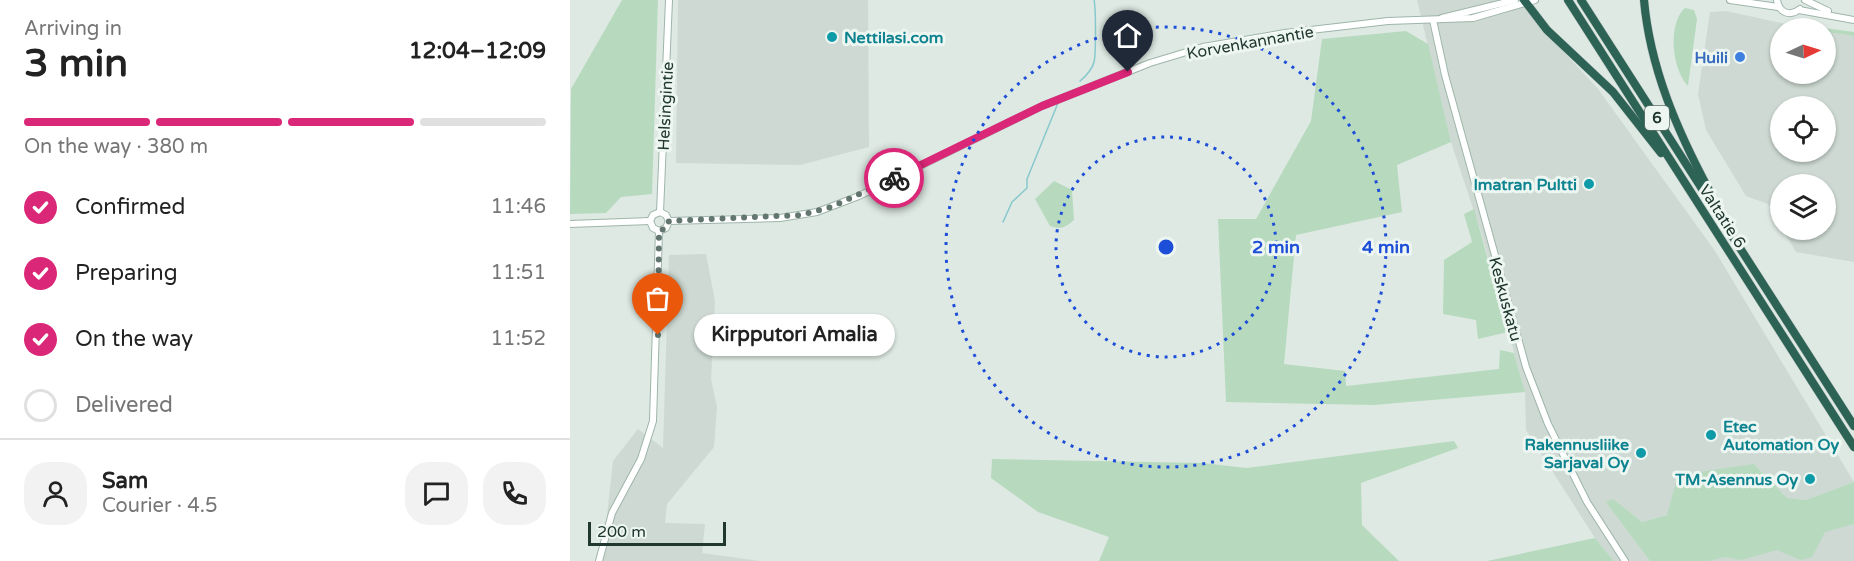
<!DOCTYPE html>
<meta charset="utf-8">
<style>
body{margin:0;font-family:"Varela Round",sans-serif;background:#f2f2f2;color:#222;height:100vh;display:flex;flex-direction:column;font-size:22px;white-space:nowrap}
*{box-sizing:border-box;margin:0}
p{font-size:20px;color:#767676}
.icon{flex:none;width:33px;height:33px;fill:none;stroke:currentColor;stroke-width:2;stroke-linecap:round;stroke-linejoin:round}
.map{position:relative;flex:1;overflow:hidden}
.drawer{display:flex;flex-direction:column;background:#fff;width:570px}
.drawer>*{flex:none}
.needle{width:39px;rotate:86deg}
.buttons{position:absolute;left:1200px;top:18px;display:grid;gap:12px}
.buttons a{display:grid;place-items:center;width:66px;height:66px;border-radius:50%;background:#fff;box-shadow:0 2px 4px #0004;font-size:30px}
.scale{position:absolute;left:18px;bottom:15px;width:138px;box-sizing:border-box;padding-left:6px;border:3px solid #203830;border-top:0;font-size:16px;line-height:21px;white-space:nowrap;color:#203830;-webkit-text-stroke:4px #eef6f2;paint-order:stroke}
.pin{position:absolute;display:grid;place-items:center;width:51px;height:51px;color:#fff;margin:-62px -26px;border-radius:50% 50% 50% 0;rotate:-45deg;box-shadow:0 0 6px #0007}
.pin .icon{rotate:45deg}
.courier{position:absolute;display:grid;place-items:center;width:60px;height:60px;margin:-30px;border:4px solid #db2777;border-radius:50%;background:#fff;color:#222;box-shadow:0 2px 8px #0007}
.bubble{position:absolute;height:42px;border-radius:21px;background:#fff;box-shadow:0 2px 4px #0004;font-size:20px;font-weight:800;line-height:42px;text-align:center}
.head em{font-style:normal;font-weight:800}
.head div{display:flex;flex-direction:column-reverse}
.head{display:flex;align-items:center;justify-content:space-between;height:102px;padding:0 24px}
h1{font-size:39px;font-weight:800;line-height:45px}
.bar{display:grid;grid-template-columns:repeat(4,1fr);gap:9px 6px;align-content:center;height:72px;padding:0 24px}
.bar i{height:8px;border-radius:4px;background:#e0e0e0}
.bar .on{background:#db2777}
.bar p{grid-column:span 4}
.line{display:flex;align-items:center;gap:15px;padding:0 24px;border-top:2px solid #e0e0e0}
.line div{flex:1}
.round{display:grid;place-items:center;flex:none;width:63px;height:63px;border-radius:24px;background:#f2f2f2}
ol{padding:0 24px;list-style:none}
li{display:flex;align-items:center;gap:18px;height:66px}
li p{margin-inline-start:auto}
li .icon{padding:6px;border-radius:50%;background:#db2777;color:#fff;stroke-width:4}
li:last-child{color:#767676}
li i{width:33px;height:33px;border:3px solid #e0e0e0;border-radius:50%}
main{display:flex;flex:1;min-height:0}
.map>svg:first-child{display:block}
</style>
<main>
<section class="drawer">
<div class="head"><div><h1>3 min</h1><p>Arriving in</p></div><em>12:04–12:09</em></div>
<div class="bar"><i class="on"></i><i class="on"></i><i class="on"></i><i></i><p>On the way · 380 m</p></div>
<ol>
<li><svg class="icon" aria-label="check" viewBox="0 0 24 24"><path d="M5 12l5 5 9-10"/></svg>Confirmed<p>11:46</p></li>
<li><svg class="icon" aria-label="check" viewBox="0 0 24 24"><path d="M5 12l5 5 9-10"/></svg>Preparing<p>11:51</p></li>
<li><svg class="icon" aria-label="check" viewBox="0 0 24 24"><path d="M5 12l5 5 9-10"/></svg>On the way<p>11:52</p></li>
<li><i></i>Delivered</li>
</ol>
<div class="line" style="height:108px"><a class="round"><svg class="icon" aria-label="person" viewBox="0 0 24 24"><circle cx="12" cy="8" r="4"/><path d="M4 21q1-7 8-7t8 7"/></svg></a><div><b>Sam</b><p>Courier · 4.5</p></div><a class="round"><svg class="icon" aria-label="chat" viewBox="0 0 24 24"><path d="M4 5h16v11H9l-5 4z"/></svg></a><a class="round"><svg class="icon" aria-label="phone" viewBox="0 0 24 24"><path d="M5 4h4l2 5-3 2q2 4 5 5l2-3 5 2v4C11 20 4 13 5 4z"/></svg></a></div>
</section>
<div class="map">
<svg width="1284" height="561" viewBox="0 0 1284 561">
<rect width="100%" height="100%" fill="#dee9e3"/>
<g fill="#cdd9d2" fill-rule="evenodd">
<path d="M108,0h190l1,147 -69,18 -124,-2z"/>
<path d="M847,0h108l25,37 48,52 117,162 139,231 -48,18 -19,-2 -33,-34 -87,51 -25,7 -28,-22 -7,2 43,59h-36l-19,-23 -69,-108 -1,-38 -43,-157 -31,-93z"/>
<path d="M1156,11l78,17h-24v46h46v-42l28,4v226l-58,-10 -13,-22h43v-46h-46v41l-12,-21 -22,-8 -40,-66 -8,-36 12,-82zM1210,106h46v46h-46z"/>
<path d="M136,254l9,47 -4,78 6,28 -3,40 -47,57 -2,19 40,1 -3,29 58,8h-158l11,-100 25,-32 25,19 6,-193z"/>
<path d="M1284,524v37h-151z"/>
</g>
<g fill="#b7dabe">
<path d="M52,0h36l-6,194 -31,3 -15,16 -36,1 1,-125z"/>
<path d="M1115,8l9,2 3,9 -9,67c-16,-16 -21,-62 -3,-78z"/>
<path d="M1232,25l52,7v4l-28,-4v-4h-27z"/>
<path d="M836,31l22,13 23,98 -54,23 5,47 -106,23 -12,129 61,7 1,15 153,-17 1,-19 14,3 11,39 -151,13 -148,-3 -8,-183h38l55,-98 11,-82z"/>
<path d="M484,181l18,9 2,30c-8,7 -13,10 -24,6l-15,-27z"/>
<path d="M904,209l34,123 -30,7 -2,-19 -33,-6 1,-54 28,-18 -8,-28z"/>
<path d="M884,441l4,7 -97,35 1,42 37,36h-300l10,-24 -71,-25 -47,-34 1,-19 210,4 45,5z"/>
<path d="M1184,464l33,34 19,2 48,-18v42l-29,8 -13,25 -11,3 -24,-10 -36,10 -16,-3 -16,4h-59l-44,-59 7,-3 29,23 25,-7 11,-40z"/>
<path d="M1025,538l19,23h-127z"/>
</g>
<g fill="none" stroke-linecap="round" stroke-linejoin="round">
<g stroke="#87c8cd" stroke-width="1.5">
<path d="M510,81c6,-5 12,-11 14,-19 2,-7 2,-54 0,-62"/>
<path d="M433,222l9,-20 15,-14v-9l31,-76"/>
</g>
<defs>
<g id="secondary">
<path d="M1160,0l48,7"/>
<path d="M1207,0c2,13 13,17 23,9"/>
<path d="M1235,0l23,11"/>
<path d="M1229,10l55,10"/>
<path d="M872,18l73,-18"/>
<path d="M863,20l12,55 81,292 22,57 39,78 38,59"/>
<path d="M90,212l9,-212"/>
<path d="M80,221l3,7 6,3 7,-3 3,-7"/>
<path d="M80,221l3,-6 7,-3 6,3 3,6"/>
<path d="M99,221l111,-3 37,-6 42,-16 183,-90 108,-43 53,-16 82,-14 103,-12 85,-3 62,-18"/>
<path d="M0,224l80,-3"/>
<path d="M29,561l13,-48 29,-54 12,-38 6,-190"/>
</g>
<g id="highway">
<path d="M954,0l23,30 66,62 48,61"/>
<path d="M998,0l286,447"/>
<path d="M1011,0l273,426"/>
<path d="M1074,0c6,68 33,130 65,190"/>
</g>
</defs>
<use href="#secondary" stroke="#9eb5aa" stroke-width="8"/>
<use href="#highway" stroke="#bcc3c1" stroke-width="9"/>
<use href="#secondary" stroke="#fff" stroke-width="6"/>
<use href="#highway" stroke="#2d6354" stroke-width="8"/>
</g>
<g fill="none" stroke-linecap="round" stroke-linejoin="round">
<path stroke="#62766f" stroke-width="6" stroke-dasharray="0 10.8" d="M88,335l1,-104 7,-3 3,-7 132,-6 30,-8 63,-29"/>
<path stroke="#db2777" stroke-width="8" d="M324,178l148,-72 86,-34"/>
</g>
<g fill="none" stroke="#1d4ed8" stroke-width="3" stroke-dasharray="3 6">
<circle cx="596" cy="247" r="110"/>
<circle cx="596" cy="247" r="220"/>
</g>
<g fill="#0f9aa8" stroke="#eef6f2" stroke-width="2">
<circle cx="262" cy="37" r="6"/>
<circle cx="1019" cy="184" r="6"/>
<circle cx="1141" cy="435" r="6"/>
<circle cx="1071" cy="453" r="6"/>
<circle cx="1240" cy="479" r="6"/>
</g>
<circle fill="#3f7fe0" stroke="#eef6f2" stroke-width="2" cx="1170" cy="57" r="6"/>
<g text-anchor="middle" stroke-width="6" stroke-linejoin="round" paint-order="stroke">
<rect fill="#eef6f2" stroke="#5e716a" stroke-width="1.5" x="1075" y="106" width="24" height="24" rx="4.5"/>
<g font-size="15" font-weight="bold" fill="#203830">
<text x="1087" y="123">6</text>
</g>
<g font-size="16" font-weight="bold" fill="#0d838f" stroke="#eef6f2" text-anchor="end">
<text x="274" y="43" text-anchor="start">Nettilasi.com</text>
<text x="1007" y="190">Imatran Pultti</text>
<text x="1153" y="432" text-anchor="start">Etec<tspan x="1153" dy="18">Automation Oy</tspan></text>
<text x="1059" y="450">Rakennusliike<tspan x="1059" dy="18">Sarjaval Oy</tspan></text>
<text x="1228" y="485">TM-Asennus Oy</text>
</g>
<g font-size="16" fill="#203830" stroke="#eef6f2">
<text transform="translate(680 42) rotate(-10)" y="6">Korvenkannantie</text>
<text transform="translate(95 106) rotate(-87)" y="6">Helsingintie</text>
<text transform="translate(1153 216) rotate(57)" y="6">Valtatie 6</text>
<text transform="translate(936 299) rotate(75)" y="6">Keskuskatu</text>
</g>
<g font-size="16" font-weight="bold" fill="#366cbe" stroke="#eef6f2" text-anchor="end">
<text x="1158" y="63">Huili</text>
</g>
</g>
<circle cx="596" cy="247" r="9" fill="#1d4ed8" stroke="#eef6f2" stroke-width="3"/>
<g font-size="18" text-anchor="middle" font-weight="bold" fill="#1d4ed8" stroke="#eef6f2" stroke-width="6" stroke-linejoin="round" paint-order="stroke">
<text x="706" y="253">2 min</text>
<text x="816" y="253">4 min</text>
</g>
</svg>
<div class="buttons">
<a><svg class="needle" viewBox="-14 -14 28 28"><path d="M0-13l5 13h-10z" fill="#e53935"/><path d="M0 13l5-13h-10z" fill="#767676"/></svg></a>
<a><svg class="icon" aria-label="locate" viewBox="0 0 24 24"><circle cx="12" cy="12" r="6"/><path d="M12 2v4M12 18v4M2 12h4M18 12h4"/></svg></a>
<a><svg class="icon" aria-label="layers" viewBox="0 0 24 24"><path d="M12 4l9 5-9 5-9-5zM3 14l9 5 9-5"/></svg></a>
</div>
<div class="scale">200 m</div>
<div class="pin" style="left:88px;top:335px;background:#ea580c"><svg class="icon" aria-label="bag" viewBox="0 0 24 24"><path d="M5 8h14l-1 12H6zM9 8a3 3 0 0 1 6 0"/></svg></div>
<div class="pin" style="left:558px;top:72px;background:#1f2937"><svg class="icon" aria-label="home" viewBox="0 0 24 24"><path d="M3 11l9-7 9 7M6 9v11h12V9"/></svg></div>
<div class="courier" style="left:324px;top:178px"><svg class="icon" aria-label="bike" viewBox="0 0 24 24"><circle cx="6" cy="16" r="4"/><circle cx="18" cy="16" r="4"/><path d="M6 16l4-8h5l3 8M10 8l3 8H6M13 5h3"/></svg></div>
<div class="bubble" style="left:124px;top:314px;width:201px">Kirpputori Amalia</div>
</div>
</main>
